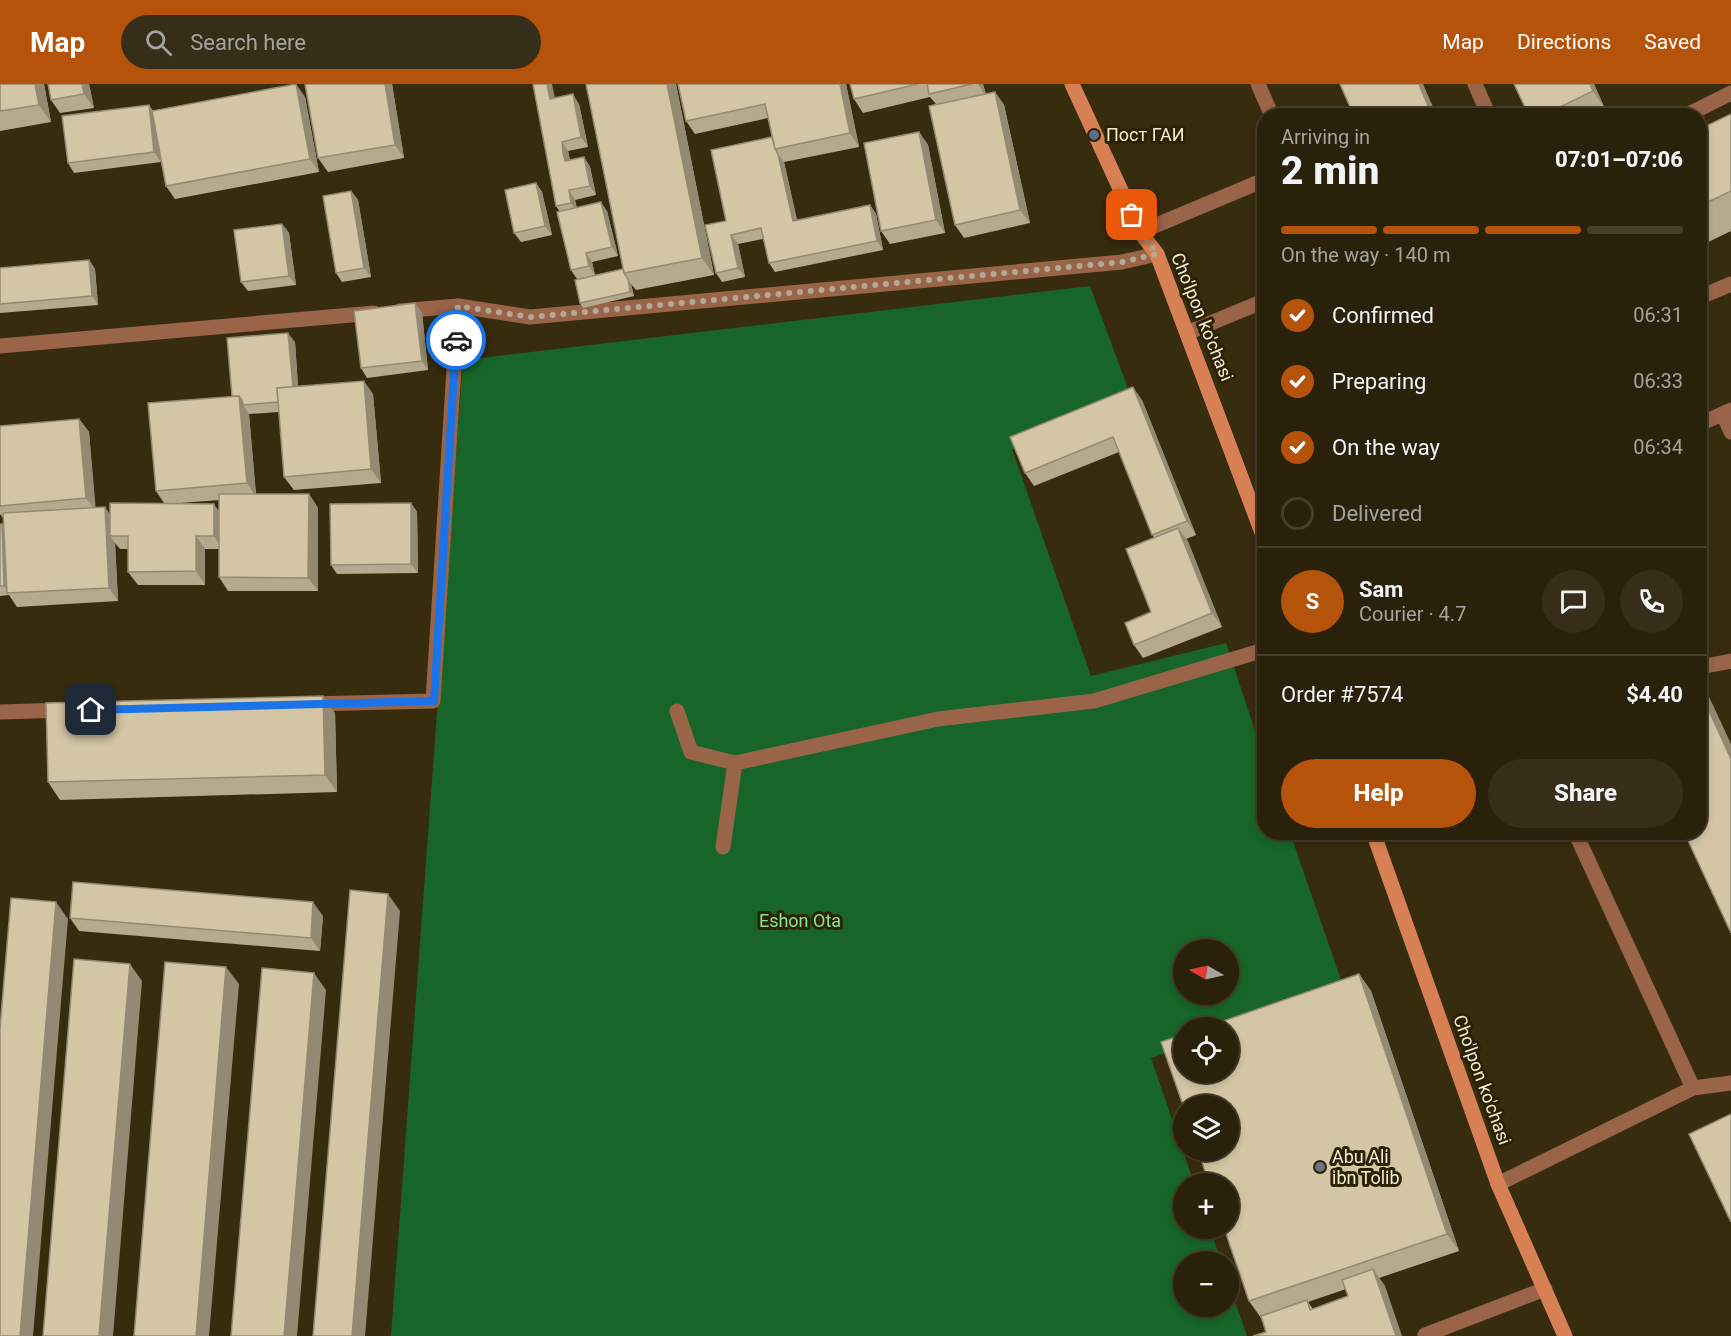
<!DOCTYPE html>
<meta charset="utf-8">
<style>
body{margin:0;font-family:Roboto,sans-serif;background:#362e19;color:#f1f3f6;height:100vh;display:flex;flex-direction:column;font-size:22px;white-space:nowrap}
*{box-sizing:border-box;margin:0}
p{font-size:20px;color:#a5a39d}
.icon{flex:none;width:33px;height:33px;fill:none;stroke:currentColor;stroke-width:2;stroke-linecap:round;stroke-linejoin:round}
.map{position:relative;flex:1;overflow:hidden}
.side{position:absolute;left:1257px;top:24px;width:450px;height:732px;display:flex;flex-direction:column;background:#2a210b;border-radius:24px;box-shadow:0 3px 9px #0003,0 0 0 2px #463e2c}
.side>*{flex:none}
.needle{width:39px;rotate:279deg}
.buttons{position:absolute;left:1173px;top:855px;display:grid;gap:12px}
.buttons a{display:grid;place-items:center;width:66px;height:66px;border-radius:50%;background:#2a210b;box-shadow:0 3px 9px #0003,0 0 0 2px #463e2c;font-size:30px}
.pin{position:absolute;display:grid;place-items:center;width:51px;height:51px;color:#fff;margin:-26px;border-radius:12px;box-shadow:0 3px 9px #0006}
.courier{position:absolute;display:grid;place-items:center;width:60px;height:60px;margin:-30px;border:4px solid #1a73e8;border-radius:50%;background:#fff;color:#222;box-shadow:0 2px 8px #0007}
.overview em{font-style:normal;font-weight:800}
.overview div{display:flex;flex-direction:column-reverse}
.overview{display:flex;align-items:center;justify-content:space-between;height:102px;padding:0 24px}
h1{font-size:39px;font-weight:800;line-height:45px}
.bar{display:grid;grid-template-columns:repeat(4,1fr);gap:9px 6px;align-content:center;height:72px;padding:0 24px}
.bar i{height:8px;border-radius:4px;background:#463e2c}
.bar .active{background:#b45309}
.bar p{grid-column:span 4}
.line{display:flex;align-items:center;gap:15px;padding:0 24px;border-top:2px solid #463e2c}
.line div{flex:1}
.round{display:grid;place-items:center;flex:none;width:63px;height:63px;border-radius:32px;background:#362e19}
ol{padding:0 24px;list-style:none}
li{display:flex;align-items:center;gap:18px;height:66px}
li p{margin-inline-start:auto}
li .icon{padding:6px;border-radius:50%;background:#b45309;color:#fff;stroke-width:4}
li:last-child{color:#a5a39d}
li i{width:33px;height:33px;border:3px solid #463e2c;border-radius:50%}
.primary-button{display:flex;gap:12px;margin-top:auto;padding:12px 24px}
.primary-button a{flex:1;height:69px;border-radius:36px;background:#b45309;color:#fff;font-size:24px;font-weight:800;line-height:69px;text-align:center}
.primary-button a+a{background:#362e19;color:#f1f3f6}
header{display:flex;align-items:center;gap:36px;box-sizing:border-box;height:84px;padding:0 30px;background:#b45309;color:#fff}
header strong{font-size:28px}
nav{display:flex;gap:33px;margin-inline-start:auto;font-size:21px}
.search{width:420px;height:54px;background:#362e19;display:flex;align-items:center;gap:15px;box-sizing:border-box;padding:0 21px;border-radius:33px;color:#a5a39d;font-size:22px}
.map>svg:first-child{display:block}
</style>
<header>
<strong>Map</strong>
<div class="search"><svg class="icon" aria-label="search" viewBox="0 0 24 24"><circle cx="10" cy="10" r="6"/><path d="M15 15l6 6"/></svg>Search here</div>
<nav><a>Map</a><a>Directions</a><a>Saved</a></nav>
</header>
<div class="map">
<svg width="1731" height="1252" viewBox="0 0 1731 1252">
<rect width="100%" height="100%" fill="#382c0f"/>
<path fill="#176528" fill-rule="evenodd" d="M1090,202l43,116 -121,47 79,227 135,-33 38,115v74l26,1 56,161 -118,34h-44l-1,19 -32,11 43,125 -10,1v44l26,1 11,32 -37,1v44h44l1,-22 18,52h-856l72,-976zM1184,866h44v44h-44z"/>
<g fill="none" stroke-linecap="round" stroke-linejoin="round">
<g stroke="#9a6449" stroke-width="15">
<path d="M1258,0l14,32"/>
<path d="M1475,0l14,32"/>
<path d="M1140,148l124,-52"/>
<path d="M1700,213l31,-13"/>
<path d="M1723,330l8,18"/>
<path d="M1700,340l31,-14"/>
<path d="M1700,583l31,-6"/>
<path d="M677,627l14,41 44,11 203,-44 156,-18 170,-51"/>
<path d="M1575,748l118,256"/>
<path d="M723,763l12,-84"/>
<path d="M1498,1100l195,-96 38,-5"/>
<path d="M1425,1251l120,-46"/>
</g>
<g stroke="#9a6449" stroke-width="15">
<path d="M1685,32l46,-23"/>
<path d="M400,227l58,-5 72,11 592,-55 35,-8"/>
<path d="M1189,248l75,-31"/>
<path d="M0,262l374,-33"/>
<path d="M309,620l124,-3 25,-395"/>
<path d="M0,628l66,-2"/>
</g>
<g stroke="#d78054" stroke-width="15">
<path d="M1072,0l68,148 17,22 107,284"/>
<path d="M1373,748l125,352 67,152"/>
</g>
</g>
<g fill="#b6a98d" fill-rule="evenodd">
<path d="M0,0h44l7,38 -51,9z"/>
<path d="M89,0l5,24 -34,5 -9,-13z"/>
<path d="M392,0l12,74 -76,14 -10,-14z"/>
<path d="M586,0h90l38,191 -78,15 -5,-6 3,12 -51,12 -3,-5 -3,-24 -6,-9 -11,-58 -4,-6 -1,-108 24,6 9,43 -20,4 2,9 14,-3 6,10 6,28 -21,5 2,8 30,3 11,45 -26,6 3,13 28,-6z"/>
<path d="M678,0h168l13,63 -75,15 13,58 73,-15 6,9 7,36 -108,22 -6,-9 -6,-24 -25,5 7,33 -23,5 -6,-9 10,-52 46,-84 -4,-19 -73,16 -9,-13z"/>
<path d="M850,0h133l3,10 9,-2 9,13 26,118 -66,15 -9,-13 -19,-121 -6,-7 -67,16 -9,-14z"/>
<path d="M1594,0l11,25 -14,7h-62z"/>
<path d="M305,13l14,75 -144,27 -9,-13 -5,-24 -87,11 -6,-10 81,-58 4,6z"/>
<path d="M1731,30v117l-31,15v-117z"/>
<path d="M919,48l9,13 17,88 -55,11 -9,-13z"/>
<path d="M536,99l6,9 10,43 -31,7 -7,-9z"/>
<path d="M351,107l7,9 13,77 -29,5 -6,-9z"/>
<path d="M282,140l7,9 7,52 -48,6 -7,-9z"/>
<path d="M89,176l6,9 3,36 -98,8v-45z"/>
<path d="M415,219l7,10 6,57 -61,8 -6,-10z"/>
<path d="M295,258l3,45 75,7 8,89 -87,7 -10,-13 -5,-65 -30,2 7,80h53l9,14v83h-90l-9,-14v-28h-14v36h-67l-10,-13v-23h-8l-5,-6 3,58 -101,6 -8,-12 -9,1v-72h2l2,2v-7l-4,-5v-88l79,-7 10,13 6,76 15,7 54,-12 -8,-12 76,-95zM219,416v10l-39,-7z"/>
<path d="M1142,316l54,135 -10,4 36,88 -79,31 -9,-13 17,-33 3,-74 -35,-86 -85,34 -9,-13z"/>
<path d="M411,419l6,9 1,61 -81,1 -6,-9z"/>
<path d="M335,629l2,79 -277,8 -12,-18z"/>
<path d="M323,832l-3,35 -241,-20 -9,-13z"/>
<path d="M1359,890l12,17 88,260 -80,27 6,8 -119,46 -5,-14 -12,-17zM1346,1205l2,7 -35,13 -5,-7z"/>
</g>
<g fill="#948a73">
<path d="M35,0h9l7,38 -12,-17z"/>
<path d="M82,0h7l5,24 -10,-14z"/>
<path d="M296,0l9,13 14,75 -9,-13z"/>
<path d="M385,0h7l12,74 -9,-13z"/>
<path d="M547,0h5l5,24 -7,-9z"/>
<path d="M667,0h9l38,191 -12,-17z"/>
<path d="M840,0h6l13,63 -9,-14z"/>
<path d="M978,0h5l3,12z"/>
<path d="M1419,0h4l14,32h-5z"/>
<path d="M1590,0h4l11,25 -12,-18z"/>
<path d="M995,8l9,13 26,118 -10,-13z"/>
<path d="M573,10l6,10 9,43 -7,-10z"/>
<path d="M149,21l6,9 6,48 -7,-10z"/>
<path d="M919,48l9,13 17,88 -9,-13z"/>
<path d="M562,58l6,9 2,11 -5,-1z"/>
<path d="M778,70l6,8 15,68 -6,-9z"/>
<path d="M584,73l6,10 6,28 -6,-9z"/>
<path d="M536,99l6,9 10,43 -7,-9z"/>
<path d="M569,106l6,10 2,12 -6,-9z"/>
<path d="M351,107l7,9 13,77 -7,-9z"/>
<path d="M601,118l6,9 11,45 -6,-9z"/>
<path d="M870,121l6,9 7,36 -6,-9z"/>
<path d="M282,140l7,9 7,52 -7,-9z"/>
<path d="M731,151l7,9 7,33 -7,-9z"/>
<path d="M586,169l6,9 3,13 -6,-9z"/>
<path d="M89,176l6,9 3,36 -6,-9z"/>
<path d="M628,195l3,5 3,12 -4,-4z"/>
<path d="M415,219l7,10 6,57 -6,-9z"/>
<path d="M288,249l7,9 4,59 -6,-9z"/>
<path d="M364,297l9,13 8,89 -10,-14z"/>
<path d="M1133,303l9,13 54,135 -9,-14z"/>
<path d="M239,312l7,9h-3l6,9 7,83 -9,-14z"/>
<path d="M79,335l10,13 7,79 -10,-13z"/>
<path d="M309,410l9,14v83l-10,-13z"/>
<path d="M411,419l6,9 1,61 -7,-9z"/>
<path d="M214,420l9,13v32l-9,-13z"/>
<path d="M105,423l9,13 -4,16 5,7 3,58 -9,-13z"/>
<path d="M2,440l7,9v60l-5,-7z"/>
<path d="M1178,444l10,13 34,86 -10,-14z"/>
<path d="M196,452l9,13v36l-9,-14z"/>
<path d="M1700,596l5,8 26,56v15l-31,-68z"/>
<path d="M323,612l12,17 2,79 -12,-17z"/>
<path d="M388,810l12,17 -35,425h-13z"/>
<path d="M56,818l12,17 -35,417h-13z"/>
<path d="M313,818l10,14 -3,35 -9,-13z"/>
<path d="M130,880l12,17 -29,355h-14z"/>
<path d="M226,883l13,17 -30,352h-13z"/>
<path d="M314,889l12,17 -29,346h-13z"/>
<path d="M1359,890l12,17 88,260 -12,-17z"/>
<path d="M1373,1185l12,17 17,50h-6z"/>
</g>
<g fill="#d4c5a4" stroke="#948a73" stroke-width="1.5">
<path d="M0,0h35l4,21 -39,6z"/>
<path d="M48,0h34l2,10 -33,6z"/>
<path d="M296,0l14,75 -144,27 -14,-75z"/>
<path d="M305,0h80l10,61 -77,13z"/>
<path d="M533,0h14l3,15 23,-5 8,43 -19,5 1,11 2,8 19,-4 6,29 -21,4 2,13 -15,3z"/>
<path d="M586,0h81l35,174 -78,15z"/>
<path d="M678,0h162l10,49 -75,16 -10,-45 -79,17z"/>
<path d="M850,0h68l-64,15z"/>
<path d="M927,0h45l-43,10z"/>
<path d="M1340,0h79l13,32h-78z"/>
<path d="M1514,0h76l3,7 -51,25h-13z"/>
<path d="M995,8l25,118 -65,15 -26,-119z"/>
<path d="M149,21l5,47 -86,11 -6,-47z"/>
<path d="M1731,30v77l-31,15v-77z"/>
<path d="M919,48l17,88 -55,11 -17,-88z"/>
<path d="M772,53l3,12 3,5 15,67 77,-16 7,36 -108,22 -8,-35 -30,7 7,33 -22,5 -11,-48 21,-4 -15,-71z"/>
<path d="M536,99l9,43 -31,7 -9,-43z"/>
<path d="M351,107l13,77 -28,5 -13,-77z"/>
<path d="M601,118l11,45 -26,6 3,13 -18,4 -14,-58z"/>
<path d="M282,140l7,52 -48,6 -7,-52z"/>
<path d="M89,176l3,36 -92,8v-36z"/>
<path d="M623,185l1,4 4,6 2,13 -50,11 -5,-23z"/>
<path d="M415,219l7,58 -61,7 -7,-57z"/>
<path d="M288,249l5,54 -16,1 1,14 -35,3 -1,-5 -3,-4h-7l-5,-58z"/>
<path d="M364,297l7,88 -87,8 -7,-89z"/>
<path d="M1133,303l54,134 -35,14 -39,-98 -88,36 -15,-36z"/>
<path d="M239,312l8,87 -91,8 -8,-88z"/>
<path d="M79,335l7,79 -86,8v-80z"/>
<path d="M219,410h90l-1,84 -89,-1z"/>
<path d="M110,419l104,1v32h-18v35l-68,1v-36h-18z"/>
<path d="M411,419v61l-80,1 -1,-61z"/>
<path d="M105,423l4,81 -102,5 -4,-80z"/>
<path d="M0,440h2l2,62h-4z"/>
<path d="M1178,444l34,85 -78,32 -9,-22 26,-11 -25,-63z"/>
<path d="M1700,607l31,68v174l-47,-101h16z"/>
<path d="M323,612l2,79 -277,7 -2,-79z"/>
<path d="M73,798l240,20 -2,36 -241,-20z"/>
<path d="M350,806l38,4 -36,442h-39z"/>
<path d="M11,814l45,4 -36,434h-20v-308z"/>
<path d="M74,875l56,5 -31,372h-56z"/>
<path d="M165,878l61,5 -30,369h-62z"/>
<path d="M262,884l52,5 -30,363h-53z"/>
<path d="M1359,890l88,260 -198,67 -25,-73h4v-44h-19l-11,-34h30v-44h-44v2l-23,-66 23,-8v38h44v-44h-25z"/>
<path d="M1731,1030v108l-42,-88z"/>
<path d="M1373,1185l23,67h-143l13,-4 -5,-16 46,-16 3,10 38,-14 -6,-16z"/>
</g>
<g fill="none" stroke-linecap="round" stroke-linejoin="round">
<path stroke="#b2a994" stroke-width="6" stroke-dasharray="0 10.8" d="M456,256l2,-34 72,11 592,-55 35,-8 -25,-39"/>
<path stroke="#1a73e8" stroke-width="8" d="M91,626l343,-9 22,-361"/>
</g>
<circle fill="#5c6f8a" stroke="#2e2204" stroke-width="2" cx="1094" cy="51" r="6"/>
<circle fill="#6b7280" stroke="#2e2204" stroke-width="2" cx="1320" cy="1083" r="6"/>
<g text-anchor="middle" stroke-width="6" stroke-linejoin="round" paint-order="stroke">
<g font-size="18" fill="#f4ecdb" stroke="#2e2204" text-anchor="start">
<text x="1106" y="57">Пост ГАИ</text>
<text x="1332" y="1079">Abu Ali<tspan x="1332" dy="21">ibn Tolib</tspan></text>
</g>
<g font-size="18" fill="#f4ecdb" stroke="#2e2204">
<text transform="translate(1202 233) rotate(68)" y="6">Cho'lpon ko'chasi</text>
<text transform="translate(1482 996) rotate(70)" y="6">Cho'lpon ko'chasi</text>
</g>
<g font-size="18" fill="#83e58f" stroke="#2e2204">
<text x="800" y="843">Eshon Ota</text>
</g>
</g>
</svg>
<div class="buttons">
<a><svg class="needle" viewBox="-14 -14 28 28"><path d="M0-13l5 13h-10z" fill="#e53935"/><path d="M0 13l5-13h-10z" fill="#a5a39d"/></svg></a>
<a><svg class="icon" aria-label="locate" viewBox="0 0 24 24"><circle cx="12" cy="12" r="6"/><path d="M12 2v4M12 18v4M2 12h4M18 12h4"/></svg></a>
<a><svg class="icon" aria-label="layers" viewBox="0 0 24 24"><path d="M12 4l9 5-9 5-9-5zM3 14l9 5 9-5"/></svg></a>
<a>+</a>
<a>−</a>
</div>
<div class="pin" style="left:1132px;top:131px;background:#ea580c"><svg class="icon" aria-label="bag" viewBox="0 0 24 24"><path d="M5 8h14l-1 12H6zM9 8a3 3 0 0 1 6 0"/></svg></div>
<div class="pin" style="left:91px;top:626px;background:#1f2937"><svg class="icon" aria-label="home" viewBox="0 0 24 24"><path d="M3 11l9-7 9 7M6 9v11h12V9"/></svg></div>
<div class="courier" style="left:456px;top:256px"><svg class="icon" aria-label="car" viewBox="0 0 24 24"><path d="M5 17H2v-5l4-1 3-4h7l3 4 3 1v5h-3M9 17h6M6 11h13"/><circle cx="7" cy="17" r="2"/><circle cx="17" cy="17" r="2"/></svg></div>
<section class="side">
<div class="overview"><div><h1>2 min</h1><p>Arriving in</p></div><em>07:01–07:06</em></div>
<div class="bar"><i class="active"></i><i class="active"></i><i class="active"></i><i></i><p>On the way · 140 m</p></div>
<ol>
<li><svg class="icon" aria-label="check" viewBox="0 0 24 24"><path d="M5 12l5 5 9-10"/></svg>Confirmed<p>06:31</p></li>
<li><svg class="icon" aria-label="check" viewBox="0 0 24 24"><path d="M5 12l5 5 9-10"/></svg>Preparing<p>06:33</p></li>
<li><svg class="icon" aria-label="check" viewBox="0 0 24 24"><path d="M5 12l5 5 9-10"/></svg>On the way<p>06:34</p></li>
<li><i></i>Delivered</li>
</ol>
<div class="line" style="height:108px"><b class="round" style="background:#b45309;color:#fff">S</b><div><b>Sam</b><p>Courier · 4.7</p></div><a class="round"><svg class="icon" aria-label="chat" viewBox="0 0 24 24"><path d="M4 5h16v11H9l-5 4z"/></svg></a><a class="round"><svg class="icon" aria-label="phone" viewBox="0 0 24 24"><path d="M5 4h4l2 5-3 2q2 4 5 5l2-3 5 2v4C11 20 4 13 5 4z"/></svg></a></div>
<div class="line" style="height:78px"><div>Order #7574</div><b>$4.40</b></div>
<div class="primary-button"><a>Help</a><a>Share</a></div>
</section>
</div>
